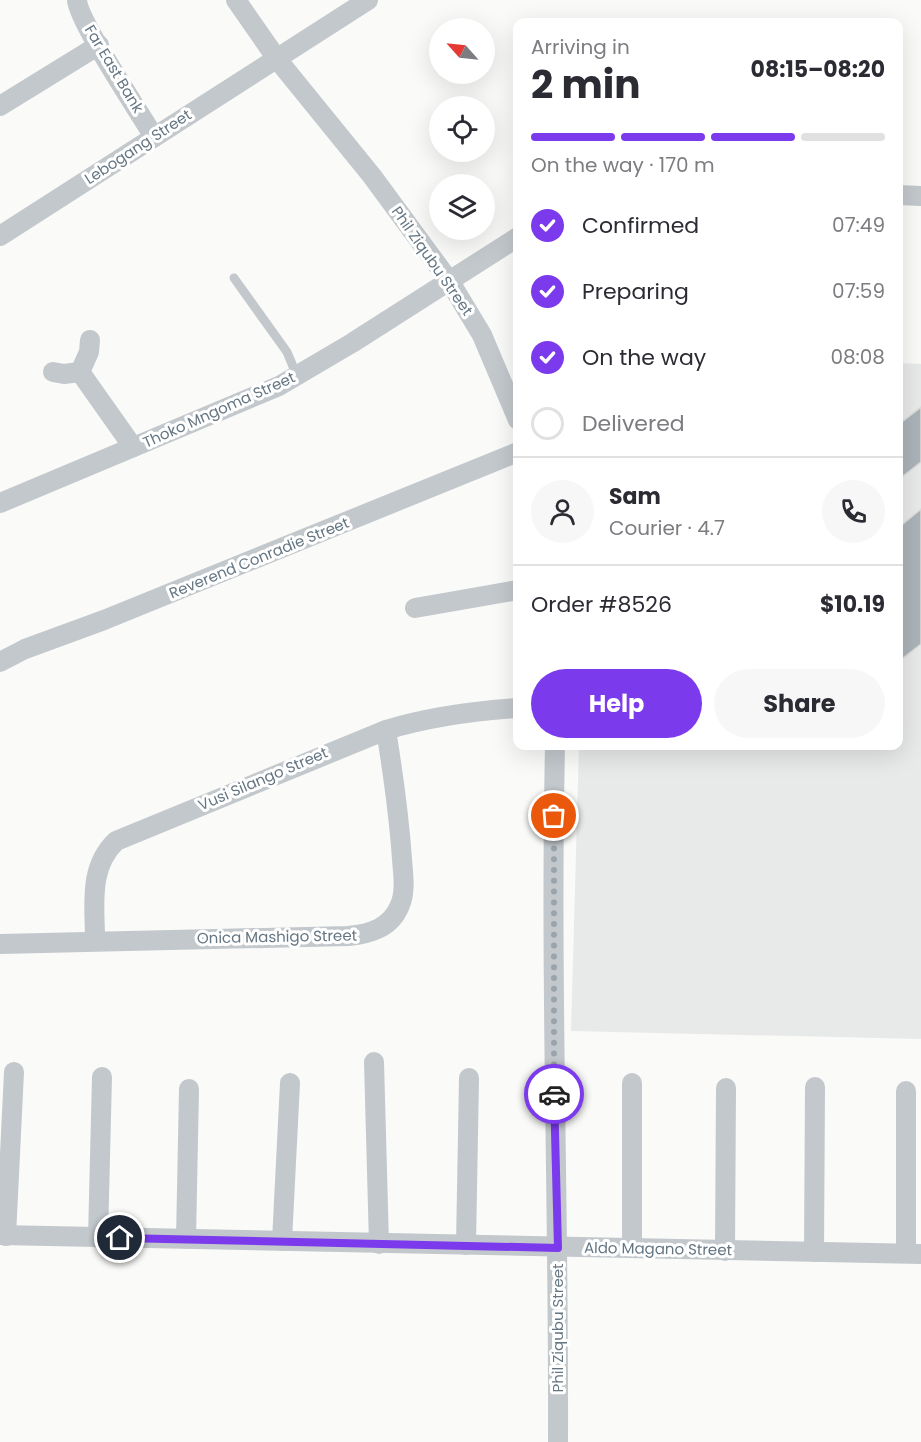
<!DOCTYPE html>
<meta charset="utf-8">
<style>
body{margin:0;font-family:Poppins,sans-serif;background:#f7f7f7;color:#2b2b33;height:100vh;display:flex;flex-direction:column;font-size:22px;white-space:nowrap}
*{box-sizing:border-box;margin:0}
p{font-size:20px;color:#7c7c81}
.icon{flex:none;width:33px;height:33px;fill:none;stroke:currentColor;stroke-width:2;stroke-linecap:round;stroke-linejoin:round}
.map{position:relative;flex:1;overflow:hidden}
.panel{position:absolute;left:513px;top:18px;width:390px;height:732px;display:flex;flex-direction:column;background:#fff;border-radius:12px;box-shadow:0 6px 24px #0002}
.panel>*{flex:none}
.needle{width:39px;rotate:297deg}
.buttons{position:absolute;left:429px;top:18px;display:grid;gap:12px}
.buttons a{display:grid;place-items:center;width:66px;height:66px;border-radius:50%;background:#fff;box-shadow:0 6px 24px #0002;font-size:30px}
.pin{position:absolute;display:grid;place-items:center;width:51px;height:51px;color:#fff;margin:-26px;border:3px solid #fff;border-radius:50%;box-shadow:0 2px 6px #0007}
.courier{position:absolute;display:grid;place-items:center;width:60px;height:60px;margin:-30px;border:4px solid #7c3aed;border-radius:50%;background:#fff;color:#222;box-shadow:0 2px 8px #0007}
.head em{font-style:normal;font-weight:700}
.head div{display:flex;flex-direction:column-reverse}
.head{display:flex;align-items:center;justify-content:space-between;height:102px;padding:0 18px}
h1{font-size:39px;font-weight:700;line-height:45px}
.bar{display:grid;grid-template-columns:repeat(4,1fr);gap:9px 6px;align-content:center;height:72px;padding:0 18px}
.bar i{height:8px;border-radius:4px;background:#e1e1e2}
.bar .selected{background:#7c3aed}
.bar p{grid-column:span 4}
.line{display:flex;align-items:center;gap:15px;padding:0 18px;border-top:2px solid #e1e1e2}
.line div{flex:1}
.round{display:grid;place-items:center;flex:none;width:63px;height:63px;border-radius:32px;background:#f7f7f7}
ol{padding:0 18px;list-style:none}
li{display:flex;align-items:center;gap:18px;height:66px}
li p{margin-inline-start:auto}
li .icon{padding:6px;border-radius:50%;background:#7c3aed;color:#fff;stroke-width:4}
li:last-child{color:#7c7c81}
li i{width:33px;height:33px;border:3px solid #e1e1e2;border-radius:50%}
.action{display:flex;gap:12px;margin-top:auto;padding:12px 18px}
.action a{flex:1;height:69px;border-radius:36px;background:#7c3aed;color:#fff;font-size:24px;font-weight:700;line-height:69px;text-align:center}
.action a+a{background:#f7f7f7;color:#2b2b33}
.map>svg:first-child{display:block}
</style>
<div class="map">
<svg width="921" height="1442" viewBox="0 0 921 1442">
<rect width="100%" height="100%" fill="#fafaf8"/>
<path fill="#e8e9e9" d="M899,363l22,1v675l-350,-8 8,-285h319z"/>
<g fill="#aab3b9" stroke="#dcdcda" stroke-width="1.5">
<path d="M921,407v55l-23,18v-55z"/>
<path d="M921,509v135l-23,18v-134z"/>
</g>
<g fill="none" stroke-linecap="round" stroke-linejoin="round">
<path stroke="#c3c8cc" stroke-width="9" d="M234,278l53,74 10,24"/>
<g stroke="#c3c8cc" stroke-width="20">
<path d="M77,0c1,21 63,113 77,137"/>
<path d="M236,0l41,59 95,117 78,106 32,53 36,85"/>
<path d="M0,106l99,-61"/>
<path d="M898,195l23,1"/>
<path d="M0,236l368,-236"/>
<path d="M53,372l11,2 16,-2"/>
<path d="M80,372l53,75"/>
<path d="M80,372l9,-20 1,-12"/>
<path d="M0,503l279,-117 73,-43 166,-106"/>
<path d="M415,608l103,-18"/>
<path d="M0,662l25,-13 79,-29 414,-168"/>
<path d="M555,746c-5,232 4,464 3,696"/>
<path d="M95,941c0,-36 -7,-73 21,-100l270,-111c43,-13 87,-19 132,-22"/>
<path d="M0,944l348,-8c22,-2 43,-8 52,-31 6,-14 3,-31 2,-46 -3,-43 -9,-86 -16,-129"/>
<path d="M374,1062l5,182"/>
<path d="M906,1091v162"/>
<path d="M0,1235l921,19"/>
<path d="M6,1236l8,-164"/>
<path d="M98,1238l4,-161"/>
<path d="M186,1239l3,-150"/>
<path d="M282,1241l8,-158"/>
<path d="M466,1245l3,-167"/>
<path d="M632,1248v-165"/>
<path d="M725,1251l1,-163"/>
<path d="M814,1252l1,-165"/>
</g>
</g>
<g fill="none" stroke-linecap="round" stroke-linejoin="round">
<path stroke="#99a4ac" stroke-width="6" stroke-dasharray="0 10.8" d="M554,816v278"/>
<path stroke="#7c3aed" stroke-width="8" d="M120,1238l438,10 -4,-154"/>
</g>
<g text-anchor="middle" stroke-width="6" stroke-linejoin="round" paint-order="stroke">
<g font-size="15" fill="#657683" stroke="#fff">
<text transform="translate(114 69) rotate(59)" y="5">Far East Bank</text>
<text transform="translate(138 147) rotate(-33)" y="5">Lebogang Street</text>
<text transform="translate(432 261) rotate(55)" y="5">Phil Ziqubu Street</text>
<text transform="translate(219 410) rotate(-24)" y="5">Thoko Mngoma Street</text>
<text transform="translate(259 558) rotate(-22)" y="5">Reverend Conradie Street</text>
<text transform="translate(263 779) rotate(-23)" y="5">Vusi Silango Street</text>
<text transform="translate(277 937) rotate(-1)" y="5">Onica Mashigo Street</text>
<text transform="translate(658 1249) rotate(1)" y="5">Aldo Magano Street</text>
<text transform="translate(558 1328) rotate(-90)" y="5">Phil Ziqubu Street</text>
</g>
</g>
</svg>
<div class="buttons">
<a><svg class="needle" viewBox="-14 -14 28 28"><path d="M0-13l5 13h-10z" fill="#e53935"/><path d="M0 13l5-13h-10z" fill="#7c7c81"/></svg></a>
<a><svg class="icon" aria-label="locate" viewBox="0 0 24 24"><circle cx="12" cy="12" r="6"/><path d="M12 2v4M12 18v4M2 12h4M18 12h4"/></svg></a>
<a><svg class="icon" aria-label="layers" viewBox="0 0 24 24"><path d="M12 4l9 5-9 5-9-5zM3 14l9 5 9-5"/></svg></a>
</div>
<div class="pin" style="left:554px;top:816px;background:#ea580c"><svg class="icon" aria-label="bag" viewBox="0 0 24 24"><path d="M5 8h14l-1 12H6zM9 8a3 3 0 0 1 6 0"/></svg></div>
<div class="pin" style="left:120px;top:1238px;background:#1f2937"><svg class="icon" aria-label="home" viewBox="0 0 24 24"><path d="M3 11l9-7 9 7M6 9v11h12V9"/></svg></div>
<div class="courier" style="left:554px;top:1094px"><svg class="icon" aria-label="car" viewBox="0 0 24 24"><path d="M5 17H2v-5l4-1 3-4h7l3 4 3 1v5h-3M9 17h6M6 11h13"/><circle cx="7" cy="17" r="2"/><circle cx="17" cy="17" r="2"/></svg></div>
<section class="panel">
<div class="head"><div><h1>2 min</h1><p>Arriving in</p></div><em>08:15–08:20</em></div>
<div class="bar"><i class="selected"></i><i class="selected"></i><i class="selected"></i><i></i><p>On the way · 170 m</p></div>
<ol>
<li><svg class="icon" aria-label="check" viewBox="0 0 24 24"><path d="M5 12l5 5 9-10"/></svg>Confirmed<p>07:49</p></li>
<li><svg class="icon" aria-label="check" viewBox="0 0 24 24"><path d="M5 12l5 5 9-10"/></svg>Preparing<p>07:59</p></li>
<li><svg class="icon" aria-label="check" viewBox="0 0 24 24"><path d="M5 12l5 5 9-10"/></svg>On the way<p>08:08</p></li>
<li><i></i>Delivered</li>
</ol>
<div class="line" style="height:108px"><a class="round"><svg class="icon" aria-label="person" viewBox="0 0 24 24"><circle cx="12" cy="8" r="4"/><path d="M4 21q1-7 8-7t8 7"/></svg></a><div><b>Sam</b><p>Courier · 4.7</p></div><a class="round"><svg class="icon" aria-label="phone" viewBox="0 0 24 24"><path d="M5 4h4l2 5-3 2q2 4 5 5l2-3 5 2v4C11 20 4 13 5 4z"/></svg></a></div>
<div class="line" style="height:78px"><div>Order #8526</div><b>$10.19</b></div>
<div class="action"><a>Help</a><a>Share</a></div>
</section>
</div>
